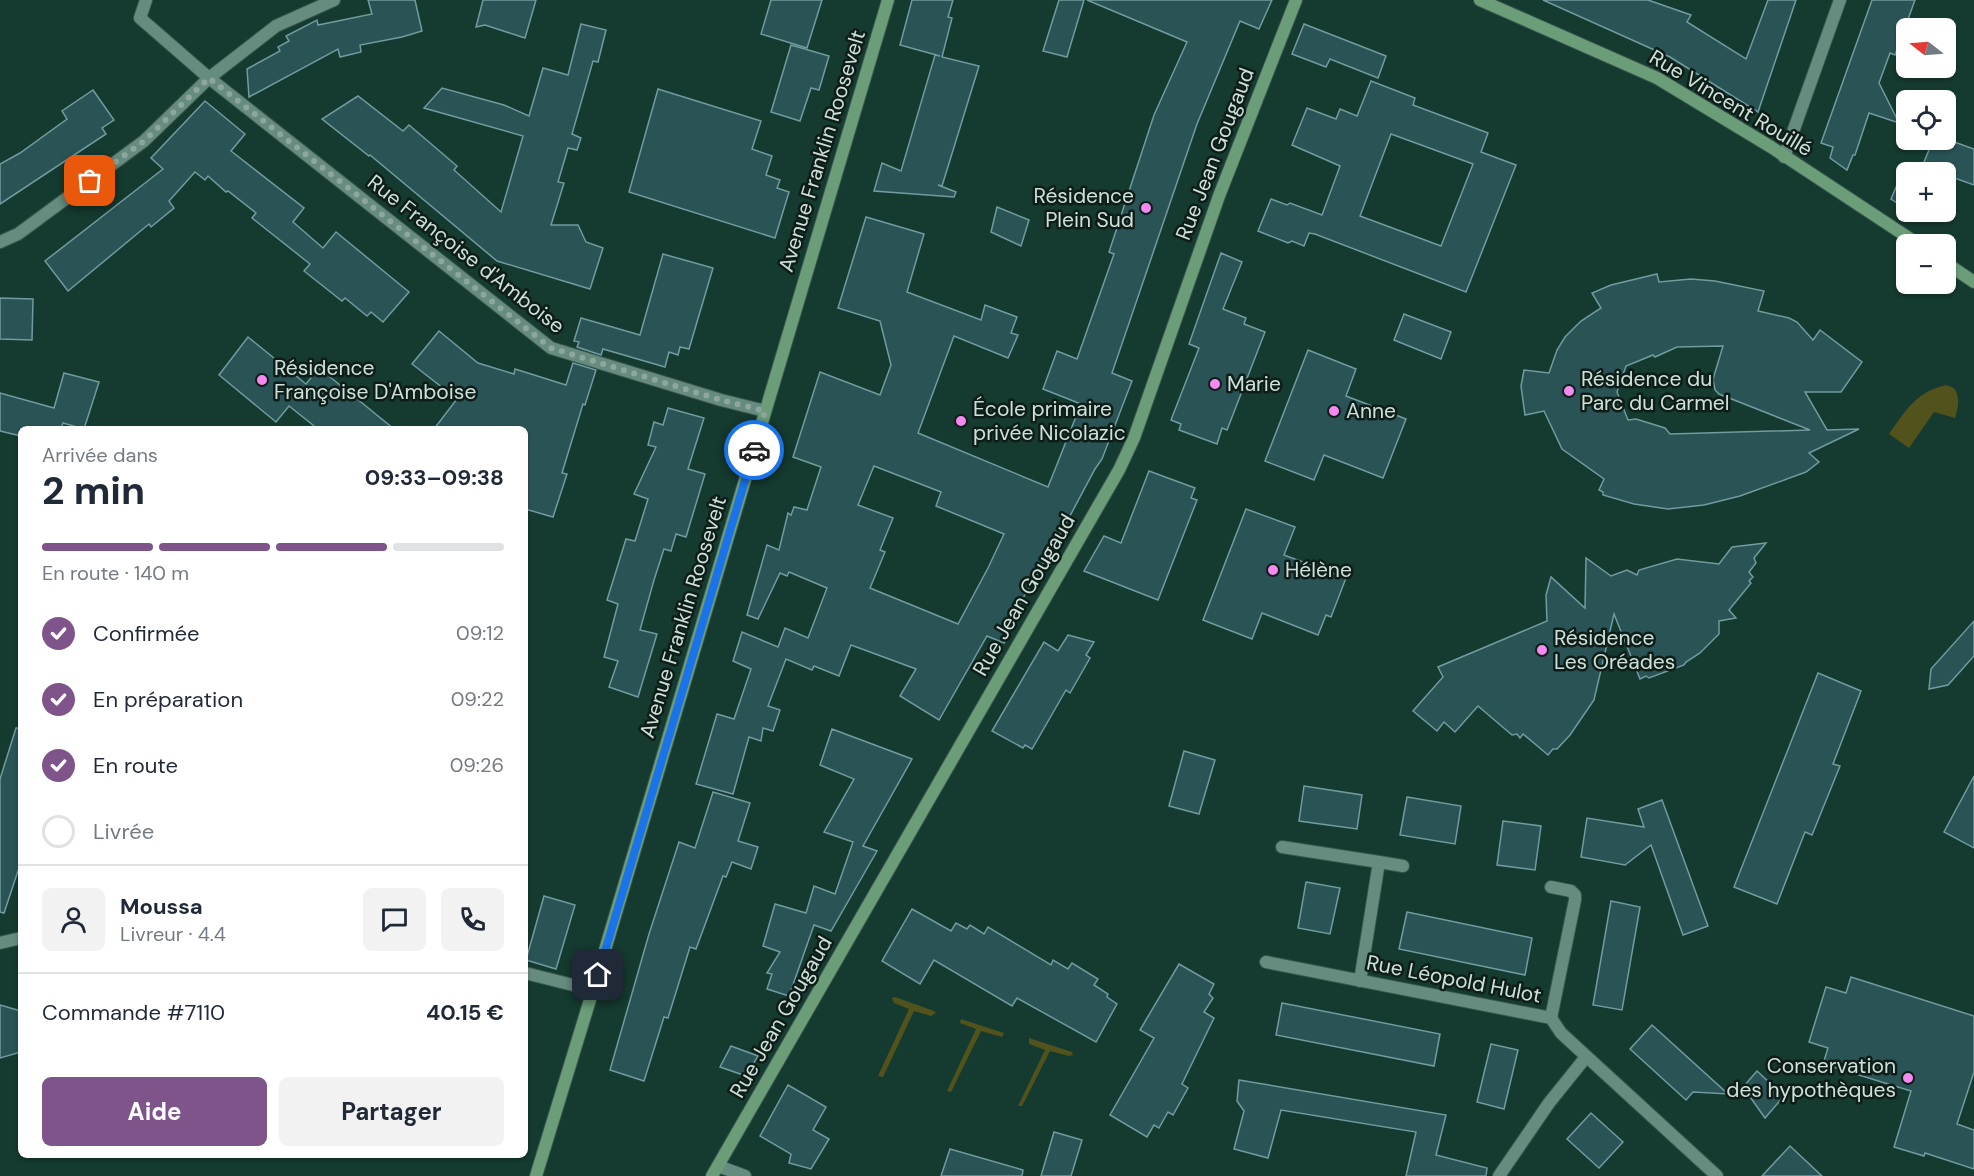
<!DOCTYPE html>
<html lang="fr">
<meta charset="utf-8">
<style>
body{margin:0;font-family:"DM Sans",sans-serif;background:#f2f2f3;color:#1f2937;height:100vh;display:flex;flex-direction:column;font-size:22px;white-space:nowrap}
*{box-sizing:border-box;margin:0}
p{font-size:20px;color:#747a83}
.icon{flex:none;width:33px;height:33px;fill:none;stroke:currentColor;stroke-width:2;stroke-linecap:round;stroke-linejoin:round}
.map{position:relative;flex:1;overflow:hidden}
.panel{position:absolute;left:18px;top:426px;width:510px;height:732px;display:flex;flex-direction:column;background:#fff;border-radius:9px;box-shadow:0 2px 4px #0004}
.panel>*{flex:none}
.needle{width:39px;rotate:287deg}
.buttons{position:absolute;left:1896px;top:18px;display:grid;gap:12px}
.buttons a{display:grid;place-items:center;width:60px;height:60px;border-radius:9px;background:#fff;box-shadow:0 2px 4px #0004;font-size:30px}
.pin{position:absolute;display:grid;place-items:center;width:51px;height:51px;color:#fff;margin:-26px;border-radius:12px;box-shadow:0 3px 9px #0006}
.courier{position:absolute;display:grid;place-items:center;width:60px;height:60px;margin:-30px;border:4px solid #1a73e8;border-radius:50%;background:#fff;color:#222;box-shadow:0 2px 8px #0007}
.head em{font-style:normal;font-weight:700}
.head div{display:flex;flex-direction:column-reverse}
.head{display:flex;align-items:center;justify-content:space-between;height:102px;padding:0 24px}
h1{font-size:39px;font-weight:700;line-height:45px}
.bar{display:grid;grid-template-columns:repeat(4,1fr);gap:9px 6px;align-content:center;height:72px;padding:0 24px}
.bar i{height:8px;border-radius:4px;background:#e0e1e3}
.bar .active{background:#7f548a}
.bar p{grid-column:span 4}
.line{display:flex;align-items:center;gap:15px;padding:0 24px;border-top:2px solid #e0e1e3}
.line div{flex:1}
.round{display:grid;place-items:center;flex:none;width:63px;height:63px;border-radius:9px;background:#f2f2f3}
ol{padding:0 24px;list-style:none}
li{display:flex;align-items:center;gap:18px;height:66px}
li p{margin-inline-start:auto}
li .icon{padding:6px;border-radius:50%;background:#7f548a;color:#fff;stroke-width:4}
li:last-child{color:#747a83}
li i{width:33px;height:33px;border:3px solid #e0e1e3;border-radius:50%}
.action{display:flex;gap:12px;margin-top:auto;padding:12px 24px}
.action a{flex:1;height:69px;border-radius:9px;background:#7f548a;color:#fff;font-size:24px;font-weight:700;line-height:69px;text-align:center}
.action a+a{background:#f2f2f3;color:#1f2937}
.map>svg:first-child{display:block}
</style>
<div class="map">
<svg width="1974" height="1176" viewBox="0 0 1974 1176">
<rect width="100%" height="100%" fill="#153a2f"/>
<g fill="#52521c">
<path d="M1946,385l8,3c7,11 4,19 1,30l-21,-6 -25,36 -20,-14c17,-24 27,-42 57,-49z"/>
<path d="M895,997l39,14 2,2 -5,3 -17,-5 -31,66 -5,-1 31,-67 -15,-6 -2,-5z"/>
<path d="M961,1019l43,14 -2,4 -21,-6 -30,61 -4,-1 29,-62 -16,-6z"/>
<path d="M1029,1038l43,14 1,3 -4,1 -19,-5 -28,55h-4l27,-56 -16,-6z"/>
</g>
<g fill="#2a5356" stroke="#719b9f" stroke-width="1.5" fill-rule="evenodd">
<path d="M368,0h47l7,31 -20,6 -42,8 1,7 -21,5 -2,-8 -89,48 -2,-28 33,-18 -2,-4 11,-6 -3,-5 31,-16 1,5 54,-11z"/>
<path d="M483,0h53l-11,38 -40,-13 -9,2z"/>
<path d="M771,0h51l-15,48 -46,-14z"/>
<path d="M912,0h41l-5,17 4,1 -10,39 37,9 -37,120 -4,-1 18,7 -2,5 -80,-6 8,-28 19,8 34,-116 5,1 -40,-11z"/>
<path d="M1059,0h25l-17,57 -24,-6z"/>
<path d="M1087,0h185l-13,29 -19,-8 -43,103 -85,249 20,8 -30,78 -7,10 -47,88h-1l-38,65 4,3 -9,18 -17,-7 -48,84 -39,-24 16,-27 -65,-24 -12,31 -25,-10 -2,4 -26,-11 -18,47 12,4 -7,21 -10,-3 -2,13 -12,-4 -16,57 -37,-10 21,-70 17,5 17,-50 -18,-8 9,-29 36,15 7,-19 23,10 19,-50 -38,-16 -2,4 -7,-3 -22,46 -11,-4 20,-70 12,5 9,-37 3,2 3,-8 13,3 14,-43 -28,-10 27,-85 60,23 11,-30 -11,-44 -42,-13 28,-91 58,17 -17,58 74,28 4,-15 32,12 -6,16 7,2 -10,23 -54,-22 -36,97 130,54 33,-83 -38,-15 14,-38 20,8 37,-105 -5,-2 45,-137 33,-73zM874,466l67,26 -5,14 68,28 -16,34 -30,56 -88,-36 15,-36 -5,-2 13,-32 -35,-13z"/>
<path d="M1543,0h105l43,15 -4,7 59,37 22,-59h28l-38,112 -88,-55z"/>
<path d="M1872,0h43l-20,55 -5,-2 -11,30 20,40 -30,-10 -14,42h-2l-6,15 -17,-12 3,-11 -12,-4z"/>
<path d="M581,24l25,6 -8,32 -5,-1 -21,73 9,4 -4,12 -9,-2 -10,34 6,1 -13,42h27l8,17 17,6 -13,41 -93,-28 -127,-106 -1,1 -47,-37 36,-23 45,35 6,-6 48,41 -3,4 47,42 22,-76 -99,-28 18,-20 62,17 25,11 14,-48 25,7z"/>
<path d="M1304,24l82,32 -8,22 -48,-19 -4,8 -34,-13z"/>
<path d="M791,45l38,11 -10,34 -8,-2 -11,33 -29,-9z"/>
<path d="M1371,81l44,17 -2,7 75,28 -7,19 35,13 -50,127 -151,-58 -6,-1 -5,13 -12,-5 -4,2 -30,-12 13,-32 16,6 3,-2 32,12 18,-49 -48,-21 15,-37 29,11 4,-10 17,7zM1391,134l82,30 -32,82 -81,-30z"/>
<path d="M658,89l103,32 -9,28 20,7 -6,19 14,5 -3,8 12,4 -14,46 -146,-46z"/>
<path d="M93,90l21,30 -12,8 4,6 -106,70v-40l20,-11 47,-34 -5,-8z"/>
<path d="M205,101l40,33 -14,17 73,57 -11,14 30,26 13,-16 73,60 -26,30 -12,-10 -4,4 -22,-18 -3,3 -38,-30 6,-7 -58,-46 4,-5 -28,-22 -2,1 -18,-16 -3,4 -10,-8 -26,29 5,7 -23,19 -2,-3 -81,67 -23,-30 118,-92 -12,-11z"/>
<path d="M1946,139l28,10v36l-28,-10v-3h-26l13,-32z"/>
<path d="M1903,171l6,1h-3v37l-15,-10z"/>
<path d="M997,207l32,13 -8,26 -30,-14z"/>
<path d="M1221,253l21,9 -19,47 23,9 -2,6 21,8 -38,98 -5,-2 -5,16 -38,-14 2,-6 -10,-4 28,-72 -10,-4z"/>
<path d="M663,254l50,14 -24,81 -9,-2 -2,8 -9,-3 -4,15 -62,-18 -2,6 -24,-8 2,-5 -5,-1 7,-23 59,17z"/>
<path d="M1657,274l2,8 32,-3 24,2 49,10 -6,20 31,7 8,4 16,18 7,-10 42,32 -21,30h-36l22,38 32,-1 -50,24 10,9 -13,10 -66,24 -36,9 -36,4 -34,-5 -31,-9v-3l-4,-2 5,-11 -42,-30 -18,-38 -19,4 -4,-29 3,-16 25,3 8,-23 8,-13 16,-16 20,-13 -9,-15 19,-8zM1723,346l-10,33 2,11 4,4 91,36 -140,4 -5,-6 -29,-9 -8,1 -11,-28 9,-26 27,-11 2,2 22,-10z"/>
<path d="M0,298l33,1 -1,41 -32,-1z"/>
<path d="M1404,314l47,18 -10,27 -47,-19z"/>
<path d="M439,331l39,32 36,11 1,-5 51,16 7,-22 23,7 -11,35 -2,-1 -21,69 5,1 -14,43 -28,-8v-80h-91l23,-30 -45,-35z"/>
<path d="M248,337l58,47 13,-16 75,61h-76l-29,-23 -13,16 -57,-47z"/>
<path d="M1308,350l48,19 -10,27 60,23 -23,59 -59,-23 -10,25 -49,-19z"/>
<path d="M64,373l35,9 -15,47 -21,-6 -2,6h-40v7l-21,-5v-38l54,15z"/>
<path d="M668,408l36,10 -16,51 17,5 -19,63 -10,-3 -5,17 -7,-2 -10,31 -14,50 17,4 -19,63 -29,-10 9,-26 -14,-4 14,-53 -11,-4 19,-61 9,2 13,-42 -14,-5 22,-47 -8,-2 6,-23 9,3z"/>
<path d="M1149,471l46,17 -4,10 6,2 -39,100 -74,-29 20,-35 17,7z"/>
<path d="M1246,509l49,18 -11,28 62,23 -15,39 -5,-2 -8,20 -56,-22 -10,26 -49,-19z"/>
<path d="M1766,543l-12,15 2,5 -7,9 4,5 -4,4 2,2 -22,27 7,8 -17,3v13l-19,19 -14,9 -2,3 -35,13 -3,-2 -6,3 -26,-65 -20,86 -24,35 -13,14h-4l-5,6 -25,-21 -3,4 -3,-4 -5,1 -34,-29 -23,26 -11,-10 -7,9 -24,-20 30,-34 -5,-10 109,-46 -1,-26 5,-18 34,31 1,-50 25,18 16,-6 10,5 2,-5 38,-11 42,5 13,-17z"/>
<path d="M1974,621v35l-26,29 -19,4 2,-20z"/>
<path d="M1068,635l26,7 -8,13 4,3 -20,35 -4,-3 -34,59 -7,-4 -2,3 -31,-17 52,-89 14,9z"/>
<path d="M1818,673l43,18 -28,73 7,2 -28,69 -7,-3 -28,72 -43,-17z"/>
<path d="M16,728h5v134l-17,51 -4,-1v-133z"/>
<path d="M832,729l80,30 -49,87 14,5 -46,80 -17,-6 -25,71 -22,-7 5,-15 -5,-1 13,-21 -17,-6 12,-42 31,9 8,-27 21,8 18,-52 -29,-10 30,-53 -34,-14z"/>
<path d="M1184,751l31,9 -16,54 -30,-8z"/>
<path d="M1974,776v72l-30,-16z"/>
<path d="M1304,786l58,9 -5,34 -58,-8z"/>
<path d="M713,792l37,11 -12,38 20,6 -7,22 -19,-7 -6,15 -3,-1 -27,73 -6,-2 -22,71 -4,-1 -20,64 -34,-11 39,-136 30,-92 16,6z"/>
<path d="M1407,797l54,9 -6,38 -55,-9z"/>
<path d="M1662,800l46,126 -25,9 -32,-90 -26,20 -44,-8 6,-39 57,9 -6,-18z"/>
<path d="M1503,821l38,5 -6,44 -38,-5z"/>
<path d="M1306,882l34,6 -10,46 -32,-6z"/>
<path d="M544,896l31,9 -19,64 -30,-9z"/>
<path d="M1611,901l29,6 -18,103 -29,-5z"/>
<path d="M912,909l39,22 5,-8 11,6 3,-4 14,9 4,-7 63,38 2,-5 15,9 4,-6 26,16 -4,6 14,9 -1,3 10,7 -21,38 -79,-44 -5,8 -78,-46 -14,24 -38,-23z"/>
<path d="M1407,912l125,26 -7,37 -126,-26z"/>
<path d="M1179,964l35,20 -5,10 4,4 -9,14 10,6 -32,66 6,4 -15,27 -5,-3 -9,16 -5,-3 -7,12 -37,-22 44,-77 -14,-8z"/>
<path d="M1851,977l123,39v56l-17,52 17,6v39l-49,-16 -1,3 -30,-9 17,-56 -88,-27 5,-16 -19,-6 17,-55 20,6z"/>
<path d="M1282,1003l158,31 -6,32 -158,-31z"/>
<path d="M0,1005l21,6v41l-21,6z"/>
<path d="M1652,1025l76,69 -35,-2 -7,8 -56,-51z"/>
<path d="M1491,1044l27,6 -14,59 -27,-7z"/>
<path d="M731,1046l27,10 -12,20 -26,-9z"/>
<path d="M1757,1071l27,25 -19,22 -22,-31z"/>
<path d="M1239,1080l207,35 -10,40 51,13 -1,8h-80l10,-44 -135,-22 -13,48 -34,-9 10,-38 -7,-10z"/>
<path d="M788,1085l38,22 -13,23 16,9 -18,30 -22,-6 2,-9 -31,-18z"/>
<path d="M1591,1113l32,29 -24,26 -32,-29z"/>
<path d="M1054,1132l28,8 -11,36h-30z"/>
<path d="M1790,1146l32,30h-60z"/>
<path d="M950,1149l73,21 -1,6h-81z"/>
</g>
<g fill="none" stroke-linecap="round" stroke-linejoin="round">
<defs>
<g id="street">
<path d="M146,0l-6,18 69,60 342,270 170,52 44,11"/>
<path d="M1784,157l56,-157"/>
<path d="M0,242l18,-8 126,-93 65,-63 67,-52 58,-26"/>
<path d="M1282,847l97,15 -19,119"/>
<path d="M1379,862l24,4"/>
<path d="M0,943l21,-5"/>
<path d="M1266,962l285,56 10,15 156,143"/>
<path d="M525,973l68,17"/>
<path d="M1551,1018l24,-118v-5l-4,-4 -20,-4"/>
<path d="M718,1166l27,10"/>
<path d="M1499,1176l50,-73 37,-46"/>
</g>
<g id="secondary">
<path d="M1480,0l177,78 114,69 147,97"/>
<path d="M1946,263l28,19"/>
<path d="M536,1176l57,-186 295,-990"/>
<path d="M712,1176l407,-706 15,-32 85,-242 77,-196"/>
</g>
</defs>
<use href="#street" stroke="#39564e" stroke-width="14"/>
<use href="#secondary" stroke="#39564e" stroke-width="14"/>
<use href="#street" stroke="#668c7f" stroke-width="12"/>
<use href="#secondary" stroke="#6b9d78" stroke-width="12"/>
</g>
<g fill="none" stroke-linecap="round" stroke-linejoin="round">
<path stroke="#8da79e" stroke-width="6" stroke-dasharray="0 10.8" d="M90,181l54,-40 65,-63 342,270 170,52 44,11 -11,39"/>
<path stroke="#1a73e8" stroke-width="8" d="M598,975l156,-525"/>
</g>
<g fill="#f489f0" stroke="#0e1d18" stroke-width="2">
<circle cx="1146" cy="208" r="6"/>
<circle cx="262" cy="380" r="6"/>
<circle cx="1215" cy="384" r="6"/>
<circle cx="1569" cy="391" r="6"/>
<circle cx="1334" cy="411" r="6"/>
<circle cx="961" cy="421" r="6"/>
<circle cx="1273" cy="570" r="6"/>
<circle cx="1542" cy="650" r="6"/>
<circle cx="1908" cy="1078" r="6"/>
</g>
<g text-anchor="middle" stroke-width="5" stroke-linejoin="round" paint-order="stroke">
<g font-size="21" fill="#cde1da" stroke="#0e1d18">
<text transform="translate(1731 103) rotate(31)" y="7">Rue Vincent Rouillé</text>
<text transform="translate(822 151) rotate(-73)" y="7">Avenue Franklin Roosevelt</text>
<text transform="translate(1215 154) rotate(-69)" y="7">Rue Jean Gougaud</text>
<text transform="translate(466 254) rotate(38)" y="7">Rue Françoise d'Amboise</text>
<text transform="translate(1024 595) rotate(-60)" y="7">Rue Jean Gougaud</text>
<text transform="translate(683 617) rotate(-73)" y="7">Avenue Franklin Roosevelt</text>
<text transform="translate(1454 979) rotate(11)" y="7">Rue Léopold Hulot</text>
<text transform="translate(781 1017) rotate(-60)" y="7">Rue Jean Gougaud</text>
</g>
<g font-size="21" fill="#cde1da" stroke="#0e1d18" text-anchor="start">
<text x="1134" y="203" text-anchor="end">Résidence<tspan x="1134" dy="24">Plein Sud</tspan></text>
<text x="274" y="375">Résidence<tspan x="274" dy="24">Françoise D'Amboise</tspan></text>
<text x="1581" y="386">Résidence du<tspan x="1581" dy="24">Parc du Carmel</tspan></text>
<text x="1227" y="391">Marie</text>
<text x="973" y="416">École primaire<tspan x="973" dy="24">privée Nicolazic</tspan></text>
<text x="1346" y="418">Anne</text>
<text x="1285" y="577">Hélène</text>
<text x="1554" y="645">Résidence<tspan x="1554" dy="24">Les Oréades</tspan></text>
<text x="1896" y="1073" text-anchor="end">Conservation<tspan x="1896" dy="24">des hypothèques</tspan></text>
</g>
</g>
</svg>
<div class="buttons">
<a><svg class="needle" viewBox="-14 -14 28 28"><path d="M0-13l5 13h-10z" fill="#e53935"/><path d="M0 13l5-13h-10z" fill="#747a83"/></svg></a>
<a><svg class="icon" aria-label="locate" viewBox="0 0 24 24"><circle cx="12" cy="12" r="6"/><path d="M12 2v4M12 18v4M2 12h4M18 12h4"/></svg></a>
<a>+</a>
<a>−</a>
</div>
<div class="pin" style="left:90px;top:181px;background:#ea580c"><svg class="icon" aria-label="bag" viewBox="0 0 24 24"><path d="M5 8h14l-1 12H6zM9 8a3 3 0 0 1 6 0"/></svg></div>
<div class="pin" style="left:598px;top:975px;background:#1f2937"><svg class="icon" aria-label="home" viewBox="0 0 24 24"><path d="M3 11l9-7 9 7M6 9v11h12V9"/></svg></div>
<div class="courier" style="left:754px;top:450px"><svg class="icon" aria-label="car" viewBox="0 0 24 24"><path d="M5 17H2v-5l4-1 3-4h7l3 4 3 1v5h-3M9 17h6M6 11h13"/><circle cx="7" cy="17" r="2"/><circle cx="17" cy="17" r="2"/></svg></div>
<section class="panel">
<div class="head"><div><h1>2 min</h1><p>Arrivée dans</p></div><em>09:33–09:38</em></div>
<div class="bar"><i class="active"></i><i class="active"></i><i class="active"></i><i></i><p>En route · 140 m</p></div>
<ol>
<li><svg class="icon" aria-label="check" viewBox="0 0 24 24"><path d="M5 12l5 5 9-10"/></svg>Confirmée<p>09:12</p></li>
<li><svg class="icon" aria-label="check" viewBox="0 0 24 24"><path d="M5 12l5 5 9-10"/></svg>En préparation<p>09:22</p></li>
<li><svg class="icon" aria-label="check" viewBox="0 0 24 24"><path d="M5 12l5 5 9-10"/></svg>En route<p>09:26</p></li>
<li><i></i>Livrée</li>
</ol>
<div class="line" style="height:108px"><a class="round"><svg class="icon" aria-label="person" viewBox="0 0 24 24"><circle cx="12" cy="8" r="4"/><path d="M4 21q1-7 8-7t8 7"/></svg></a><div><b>Moussa</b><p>Livreur · 4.4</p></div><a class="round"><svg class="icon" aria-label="chat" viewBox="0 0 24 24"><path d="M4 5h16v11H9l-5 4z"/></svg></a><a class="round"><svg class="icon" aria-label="phone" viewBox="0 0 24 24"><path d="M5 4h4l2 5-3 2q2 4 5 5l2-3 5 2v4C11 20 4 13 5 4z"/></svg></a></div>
<div class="line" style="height:78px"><div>Commande #7110</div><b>40.15 €</b></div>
<div class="action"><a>Aide</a><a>Partager</a></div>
</section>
</div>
